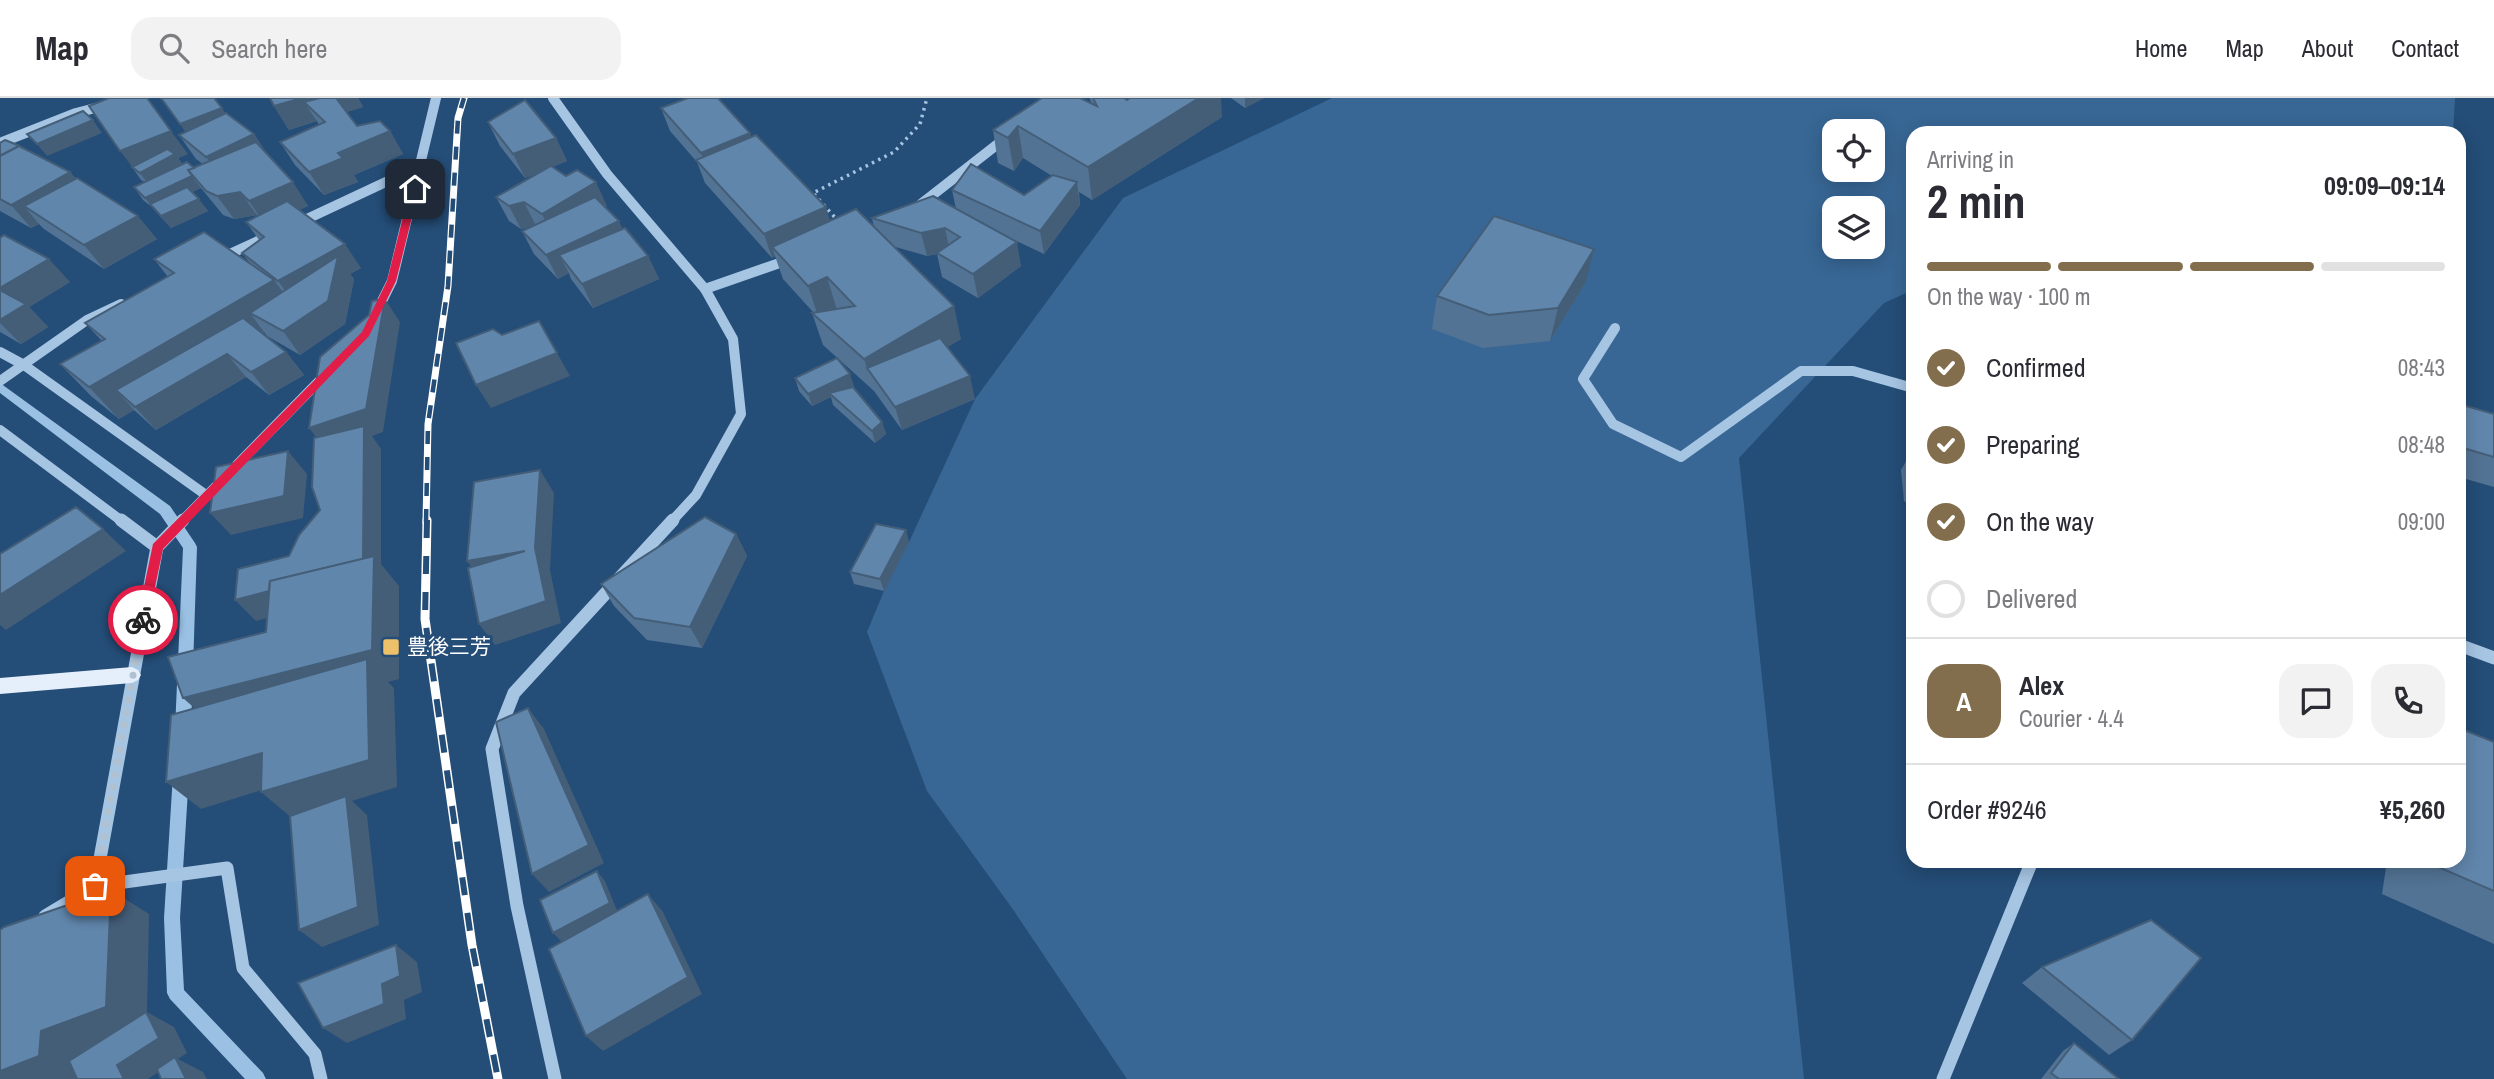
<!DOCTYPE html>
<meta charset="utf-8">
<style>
body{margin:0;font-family:"Archivo Narrow","Noto Sans JP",sans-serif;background:#f2f2f3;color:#2b2b33;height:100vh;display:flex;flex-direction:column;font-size:26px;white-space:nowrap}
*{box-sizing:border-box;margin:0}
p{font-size:23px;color:#7c7c81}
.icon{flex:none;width:38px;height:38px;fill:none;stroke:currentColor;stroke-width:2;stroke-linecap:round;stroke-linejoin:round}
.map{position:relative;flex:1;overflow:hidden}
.panel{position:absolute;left:1906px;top:28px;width:560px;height:742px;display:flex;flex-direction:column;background:#fff;border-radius:21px;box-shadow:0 4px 18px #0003}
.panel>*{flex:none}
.fabs{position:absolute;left:1822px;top:21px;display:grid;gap:14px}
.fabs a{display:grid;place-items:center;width:63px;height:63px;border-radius:14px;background:#fff;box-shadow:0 4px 18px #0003;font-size:35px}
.pin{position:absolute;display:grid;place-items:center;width:60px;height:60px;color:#fff;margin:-30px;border-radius:14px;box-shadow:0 4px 10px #0006}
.courier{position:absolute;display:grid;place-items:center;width:70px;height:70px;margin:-35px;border:5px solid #e11d48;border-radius:50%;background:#fff;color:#222;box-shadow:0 2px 9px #0007}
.overview em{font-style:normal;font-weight:800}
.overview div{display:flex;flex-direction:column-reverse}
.overview{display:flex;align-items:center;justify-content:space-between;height:119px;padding:0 21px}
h1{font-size:46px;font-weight:800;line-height:52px}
.bar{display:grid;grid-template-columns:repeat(4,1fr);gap:10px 7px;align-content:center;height:84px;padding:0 21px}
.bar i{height:9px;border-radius:5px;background:#e1e1e2}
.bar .selected{background:#826e4c}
.bar p{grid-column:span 4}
.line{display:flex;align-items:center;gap:18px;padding:0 21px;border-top:2px solid #e1e1e2}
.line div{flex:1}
.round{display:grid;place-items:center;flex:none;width:74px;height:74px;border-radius:21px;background:#f2f2f3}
ol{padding:0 21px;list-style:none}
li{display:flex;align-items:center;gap:21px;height:77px}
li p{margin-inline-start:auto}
li .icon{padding:7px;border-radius:50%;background:#826e4c;color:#fff;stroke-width:4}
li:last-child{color:#7c7c81}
li i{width:38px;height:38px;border:4px solid #e1e1e2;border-radius:50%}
header{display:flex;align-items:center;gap:42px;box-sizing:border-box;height:98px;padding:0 35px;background:#fff;border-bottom:2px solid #e1e1e2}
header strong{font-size:33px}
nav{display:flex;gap:38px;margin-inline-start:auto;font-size:24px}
.search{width:490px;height:63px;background:#f2f2f3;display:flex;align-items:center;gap:18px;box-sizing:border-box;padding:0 24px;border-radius:21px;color:#7c7c81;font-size:26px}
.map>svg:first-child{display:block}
</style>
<header>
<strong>Map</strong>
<div class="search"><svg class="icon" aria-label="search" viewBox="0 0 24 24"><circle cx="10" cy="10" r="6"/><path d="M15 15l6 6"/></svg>Search here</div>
<nav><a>Home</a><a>Map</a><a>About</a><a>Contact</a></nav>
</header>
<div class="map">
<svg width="2494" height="981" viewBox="0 0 2494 981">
<rect width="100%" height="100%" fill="#244d77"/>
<path fill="#386795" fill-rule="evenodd" d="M1332,0h1123l-2,35h-540v157l-29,13 -145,155 65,621h-677l-115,-171 -85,-117 -60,-159 17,-41 25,-49 66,-143 148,-201zM1834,33h38v39h-38zM1834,110h38v39h-38z"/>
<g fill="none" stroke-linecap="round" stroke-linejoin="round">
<g fill="#9ac0e4" fill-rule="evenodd">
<path d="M0,285l170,123 25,37 2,4 -6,182 -3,5 -5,1 -5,-1 -3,-5 8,-181 -23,-34 -160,-121z"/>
<path d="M181,669l5,2 3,5 -9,144 4,72 79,83 3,6h-21l-75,-80 -3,-6 -3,-75 9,-144 3,-5z"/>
</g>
<path stroke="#a6c5e3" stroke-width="3.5" stroke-dasharray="2.5 4.5" stroke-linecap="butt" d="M839,124l-26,-29 81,-41 26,-28 7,-26"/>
<g stroke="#a6c5e3" stroke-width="10">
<path d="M553,0l54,76 98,115 28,50 8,75 -45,81 -25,27"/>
<path d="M0,45l76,-30 58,-15"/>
<path d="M921,106l87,-68"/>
<path d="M294,127l126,-59"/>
<path d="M221,160l50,-23"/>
<path d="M705,191l86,-30"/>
<path d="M376,215l16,-32 44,-183"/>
<path d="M1615,230l-32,51 30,45 68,33 120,-86h52l60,17"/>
<path d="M0,254l24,13 182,130"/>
<path d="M0,283l87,-61 34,-16"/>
<path d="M0,332l123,92"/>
<path d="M181,424l147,-150"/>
</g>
<g stroke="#a6c5e3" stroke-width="13">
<path d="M121,422l36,27"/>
<path d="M2459,547l35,13"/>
<path d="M95,788l62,-339 26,-27"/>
<path d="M45,818l50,-30 132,-18 16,100 72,86 6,25"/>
<path d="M555,981l-38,-173 -25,-157 22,-56 159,-173"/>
<path d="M1943,981l89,-218"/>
</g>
<path fill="#e5effc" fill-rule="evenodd" d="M132,569l6,3 3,5 -3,5 -6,3 -132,11v-16z"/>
<defs>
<path id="rail-far1" d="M426,424l2,-98 20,-138 10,-168 6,-20"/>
<path id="rail" d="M427,422l-2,99 47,326 26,134"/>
</defs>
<use href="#rail-far1" stroke="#fff" stroke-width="7"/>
<use href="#rail" stroke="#fff" stroke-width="9"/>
<use href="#rail-far1" stroke="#244d77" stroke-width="4.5" stroke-dasharray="13" stroke-linecap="butt"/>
<use href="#rail" stroke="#244d77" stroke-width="6" stroke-dasharray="18" stroke-linecap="butt"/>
</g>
<g fill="#537394">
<path d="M270,0h88l5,9 -17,5 11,14 33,5 13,23 -49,21 4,7 -34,13 -29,-30 -15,-23 39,-17 -2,-4 -28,9 -15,-24z"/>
<path d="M1090,0h34l3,2 95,17 -130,83 -13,-8 1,13 -36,49 -34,-16 11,28 -43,32 -36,-21 -5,-23 -10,2 -35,-10 69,93 -14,8 28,52 -73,31 -28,-39 -51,-46 -11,-32 1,-1 -30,-33 -8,-23 -3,2 -67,-75 -8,-21 -27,-31 -9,-23 90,29 79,84 44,7 -2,-10 84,-9 -4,-19 72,5 28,-19 -29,-18 -9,13 -16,-8 -5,-33 98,-27z"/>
<path d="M1231,0h33l-19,10z"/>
<path d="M226,15l28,21 15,23 39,49 -9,4 62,58 -11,6 4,5 -9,45 -45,31 -33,-19 -3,-4 -1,1 23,19 18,23 -35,20 -23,-18 -90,53 -22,-20 -15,9 -28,-23 -31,-32 42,-23 -17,-18 83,-46 -14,-18 96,4 -8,-10 17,-13 -13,-18 12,-6 -1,-1 -23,4 -11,-4 -22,-27 -9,4 16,19 -37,17 -18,-20 -10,-8 -9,-13 11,-5 -4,-2 -9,-13 56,-13 -10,4 5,7 11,3 9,-4 -7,-5 -17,-24z"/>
<path d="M488,24l68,16 11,23 -15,6 55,39 -2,1 17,22 26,27 11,23 -66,29 -22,-29 -2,-6 -11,6 -24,-25 -12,-23 7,-4 -8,2 -12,-8 -13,-24 49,-27 -20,8 -25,-32z"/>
<path d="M0,45l70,29 6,7 81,60 -53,30 -60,-40 -5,-5 -8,4 -31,-17z"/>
<path d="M0,140l70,44 -41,25 19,20 -27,17 -21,-12z"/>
<path d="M1586,184l-36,59 -67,7 -51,-19 5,-33z"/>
<path d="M795,280l59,8 -1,1 29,35 4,12 -11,9 -42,-38 -2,-8 -19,9 -13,-15z"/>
<path d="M2459,306l35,10v73l-35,-10z"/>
<path d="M1913,351v58l-9,-6 -3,-31z"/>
<path d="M736,436l11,22 -45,92 -55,-8 -33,-34 -13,-22z"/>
<path d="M909,444l-25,49 -30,-7 -4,-12z"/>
<path d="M2494,644v202l-112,-50 5,-33h72z"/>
<path d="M2042,869l90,73 -23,15 -87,-72z"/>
<path d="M2074,945l45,36h-78l22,-28z"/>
</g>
<g fill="#445e78">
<path d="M302,0h56l5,9 -41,13 -18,-18 13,19 -28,9 -15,-24z"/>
<path d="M1199,0h22l1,19 -130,83 -4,-33z"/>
<path d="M1245,0h19l-19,10z"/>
<path d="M222,10l16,24 -42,16 -16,-24z"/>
<path d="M93,22l9,13 -55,23 -10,-12z"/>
<path d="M1018,28l5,32 -9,13 -6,-33z"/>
<path d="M171,33l17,23 -10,4 6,9 -35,18 -9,-12 -6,-4 -14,-18z"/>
<path d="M390,33l13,23 -49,21 4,7 -34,13 -15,-23 29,-19z"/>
<path d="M750,35l8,24 -50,16 -7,-20z"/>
<path d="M254,36l15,23 -46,23 -17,-23z"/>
<path d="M556,40l11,23 -42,17 -12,-24z"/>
<path d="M70,74l19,23 -65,11 15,18 -8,4 -20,-23z"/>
<path d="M192,78l9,12 -46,22 -10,-12z"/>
<path d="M293,84l15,24 -43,19 -16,-24z"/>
<path d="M596,84l11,24 -54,31 -11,-23z"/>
<path d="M1077,84l3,23 -36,49 -4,-23z"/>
<path d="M240,94l17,23 -23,4 -17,-23z"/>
<path d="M199,101l9,12 -37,17 -10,-12z"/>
<path d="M524,104l12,24 -15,3 -12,-23z"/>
<path d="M826,109l7,24 -61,16 3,9 -3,2 -8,-24z"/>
<path d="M138,118l19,23 -53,30 -20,-24z"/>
<path d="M619,123l10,23 -70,11 10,18 -11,6 -12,-24z"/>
<path d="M945,130l5,24 -13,1v1l-10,2 -6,-23z"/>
<path d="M1017,144l4,24 -43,32 -5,-24z"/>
<path d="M345,146l16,24 -11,6 4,5 -9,45 -45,31 -17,-24 12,-27 -17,-23z"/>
<path d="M1594,151l-8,33 -36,59 8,-33z"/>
<path d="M648,158l11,23 -66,29 -11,-24z"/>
<path d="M49,161l21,23 -41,25 19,20 -27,17 -21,-21v-35z"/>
<path d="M827,179l10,33 -18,9 -11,-33z"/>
<path d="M274,182l24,32 -48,1 14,19 -37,22 19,23 -90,53 -21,-23 -19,-17 18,20 -15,9 -30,-32z"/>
<path d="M385,201l15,23 -17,110 -11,4 9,13v115l18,22v93l-11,3 6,6 3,99 -45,14 15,14 12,110 -57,22 -23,-17 -6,-111 -32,-27 108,-32 -153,-33 -33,-29 191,-108 -118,31 -21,-21 128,-34 -36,-115 -18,-23z"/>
<path d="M954,208l7,33 -80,48 -14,-19 -3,-9z"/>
<path d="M286,254l18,23 -35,20 -18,-23z"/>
<path d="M557,255l13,23 -79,32 -15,-23z"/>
<path d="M850,276l4,12 -21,10 -4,-3 2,4 -19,9 -4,-12z"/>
<path d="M970,278l5,23 -73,31 -7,-23z"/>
<path d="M882,324l4,12 -11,9 -3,-12z"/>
<path d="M288,353l19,23 -4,44 -72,17 -21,-22z"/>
<path d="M540,372l14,23 -4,77 11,53 -66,22 -16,-21 4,-41 -16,-22 68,-13z"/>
<path d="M103,431l23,22 -120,79 -6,-5v-30z"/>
<path d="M906,432l3,12 -25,49 -4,-12z"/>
<path d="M736,436l11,22 -45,92 -12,-21z"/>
<path d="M528,610l16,21 60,134 -55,29 -17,-18z"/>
<path d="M262,655l32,27 -93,29 -35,-27z"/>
<path d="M597,773l8,10 13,32 -56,29 -9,-9z"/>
<path d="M111,792l38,24 -2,98 27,15 13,26 -9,6 25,13 4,7h-21l-10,-19 -28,19h-24l-41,-3 -7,3h-76v-8l41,-40z"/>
<path d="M648,796l15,18 39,82 -99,57 -17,-15z"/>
<path d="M396,847l21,17 5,30 -18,8 2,19 -59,24 -24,-15 59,-44z"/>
</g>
<g fill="#6186ac" stroke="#445e78" stroke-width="2">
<path d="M109,0h38l24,33 -51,20 -31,-45z"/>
<path d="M161,0h53l8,10 -42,16z"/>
<path d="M270,0h32l-28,8z"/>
<path d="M320,0h16l21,28 23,-5 10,10 -52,22 5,5 -34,14 -29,-30 45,-20 -21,-20z"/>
<path d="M688,0h30l32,35 -49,20 -40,-45z"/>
<path d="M1042,0h38l17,8 -4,-8h31l3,2 3,-2h69l-111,69 -70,-41 -10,12 -15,-8z"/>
<path d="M525,2l31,38 -43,16 -25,-32z"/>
<path d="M83,13l10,9 -56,24 -10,-10z"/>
<path d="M226,15l28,21 -48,23 -27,-22z"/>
<path d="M756,37l70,72 -62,27 -68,-74z"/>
<path d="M5,42l15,6h-1l-19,10v-13z"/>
<path d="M256,44l37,40 -44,19 -9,-9 -23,4 -11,-5 -18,-21z"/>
<path d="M19,48l51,26 -59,33 -11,-6v-43z"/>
<path d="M167,51l8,5 -35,19 -8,-6z"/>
<path d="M187,64l7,6 -6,2 4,6 -47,22 -11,-11z"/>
<path d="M971,66l53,31 29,-20 24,7 -37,49 -88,-41z"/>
<path d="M551,68l15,10 11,-6 19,12 -54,32 -18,-12 -15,4 -13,-9z"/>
<path d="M77,80l61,38 -54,29 -60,-39z"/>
<path d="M187,89l12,12 -38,17 -11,-12z"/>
<path d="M933,98l84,46 -44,32 -36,-21 23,-16 -15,-9 -24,5 -49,-15z"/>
<path d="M595,99l24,24 -73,34 -24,-24z"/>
<path d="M287,103l58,43 -67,37 -36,-28 22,-16 -18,-15z"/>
<path d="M856,111l98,97 -90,53 -52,-46 43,-7 -28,-29 -19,9 -36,-39z"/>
<path d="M1494,118l100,33 -36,59 -69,7 -52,-19z"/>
<path d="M625,130l23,28 -66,28 -23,-29z"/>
<path d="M204,134l70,48 -185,107 -29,-23 45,-25 -20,-16 89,-50 -20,-14z"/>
<path d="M4,137l45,24 -49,29v-50z"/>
<path d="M338,158l-10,45 -45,30 -33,-18z"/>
<path d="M0,192l26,14 -26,16z"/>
<path d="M385,201l-19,110 -57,19 11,-71 49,-42 3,-14z"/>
<path d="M243,220l43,34 -35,20 -24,-18 -92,53 -19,-17z"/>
<path d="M539,223l18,32 -81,32 -20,-42 37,-14 9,6z"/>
<path d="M940,240l30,38 -75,31 -28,-39z"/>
<path d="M837,260l13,16 -42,20 -13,-16z"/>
<path d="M853,289l29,35 -10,9 -43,-38z"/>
<path d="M2459,306l35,10v43l-31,-9v-12l-4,-1z"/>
<path d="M364,328l-1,133 -93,22 -1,10 -34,9 3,-31 51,-13 10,-21 21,-25 -8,-23 2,-49z"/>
<path d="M288,353l-4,45 -74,17 6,-46z"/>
<path d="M540,372l-5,78 11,53 -67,23 -11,-56 57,-17 -58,10 7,-79z"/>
<path d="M76,409l27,22 -103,66v-41z"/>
<path d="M705,419l31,17 -46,93 -56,-9 -33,-34z"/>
<path d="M876,426l30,6 -26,49 -30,-7z"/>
<path d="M374,458l-2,94 -189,48 -15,-41 98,-25 4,-51z"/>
<path d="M367,561l2,101 -108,32 1,-39 -96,29 5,-67z"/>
<path d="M528,610l61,137 -57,29 -36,-152z"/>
<path d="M2459,630l35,14v149l-65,-28 1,-2h29z"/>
<path d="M346,698l12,111 -59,23 -9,-114z"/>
<path d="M597,773l13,32 -57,30 -13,-33z"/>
<path d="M111,792l-5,117 -65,24 -2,25 -39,15v-141l4,-3z"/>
<path d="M648,796l40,83 -102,59 -37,-87z"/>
<path d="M2151,822l50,38 -69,82 -90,-73z"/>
<path d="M396,847l4,31 -18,8 2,20 -61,24 -25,-45z"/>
<path d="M146,914l13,26 -42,27 7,14h-47l-8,-18z"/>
<path d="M2074,945l45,36h-60l-8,-6z"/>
<path d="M175,959l11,22h-25l-4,-10z"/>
</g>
<path fill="#e11d48" d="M415,88l4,3 -23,92 -27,55 -206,213 -15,71 -5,5 -4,-2 -2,-3 16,-76 209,-212 25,-51 23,-92z"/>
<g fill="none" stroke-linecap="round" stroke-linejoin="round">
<path stroke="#b2c1cf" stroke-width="7" stroke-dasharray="0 12.6" d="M95,788l48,-266"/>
</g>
<rect fill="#edc06a" stroke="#244d77" stroke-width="2.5" x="382" y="540" width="18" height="18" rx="3.5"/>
<g text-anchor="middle" stroke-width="6" stroke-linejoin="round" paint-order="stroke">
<g font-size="21" fill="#fff" stroke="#244d77" text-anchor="start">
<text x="407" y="556">豊後三芳</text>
</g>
</g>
</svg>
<div class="fabs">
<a><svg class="icon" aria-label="locate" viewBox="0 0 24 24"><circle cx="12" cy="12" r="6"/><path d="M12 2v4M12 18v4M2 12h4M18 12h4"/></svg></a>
<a><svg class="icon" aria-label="layers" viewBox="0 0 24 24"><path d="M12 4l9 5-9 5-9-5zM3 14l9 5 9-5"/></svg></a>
</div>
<div class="pin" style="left:95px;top:788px;background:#ea580c"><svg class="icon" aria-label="bag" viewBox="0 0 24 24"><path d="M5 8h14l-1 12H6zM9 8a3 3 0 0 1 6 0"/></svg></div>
<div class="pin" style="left:415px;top:91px;background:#1f2937"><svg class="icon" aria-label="home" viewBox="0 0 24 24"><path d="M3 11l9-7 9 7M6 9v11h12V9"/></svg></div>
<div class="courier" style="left:143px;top:522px"><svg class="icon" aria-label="bike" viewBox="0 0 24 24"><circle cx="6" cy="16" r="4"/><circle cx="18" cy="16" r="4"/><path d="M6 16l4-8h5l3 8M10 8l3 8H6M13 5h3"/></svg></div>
<section class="panel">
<div class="overview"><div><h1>2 min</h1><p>Arriving in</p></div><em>09:09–09:14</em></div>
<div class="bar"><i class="selected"></i><i class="selected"></i><i class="selected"></i><i></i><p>On the way · 100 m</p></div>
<ol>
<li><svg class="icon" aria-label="check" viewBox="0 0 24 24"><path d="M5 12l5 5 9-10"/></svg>Confirmed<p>08:43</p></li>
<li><svg class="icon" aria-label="check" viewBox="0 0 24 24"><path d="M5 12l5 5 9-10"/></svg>Preparing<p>08:48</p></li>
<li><svg class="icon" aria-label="check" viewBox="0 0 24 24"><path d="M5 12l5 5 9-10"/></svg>On the way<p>09:00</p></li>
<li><i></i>Delivered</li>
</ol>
<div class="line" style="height:126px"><b class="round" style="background:#826e4c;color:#fff">A</b><div><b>Alex</b><p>Courier · 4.4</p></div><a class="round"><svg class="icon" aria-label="chat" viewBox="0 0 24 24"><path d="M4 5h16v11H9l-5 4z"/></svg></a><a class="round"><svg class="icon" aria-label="phone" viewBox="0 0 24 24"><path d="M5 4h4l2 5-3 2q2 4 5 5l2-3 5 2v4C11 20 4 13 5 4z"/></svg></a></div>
<div class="line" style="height:91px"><div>Order #9246</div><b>¥5,260</b></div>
</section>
</div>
